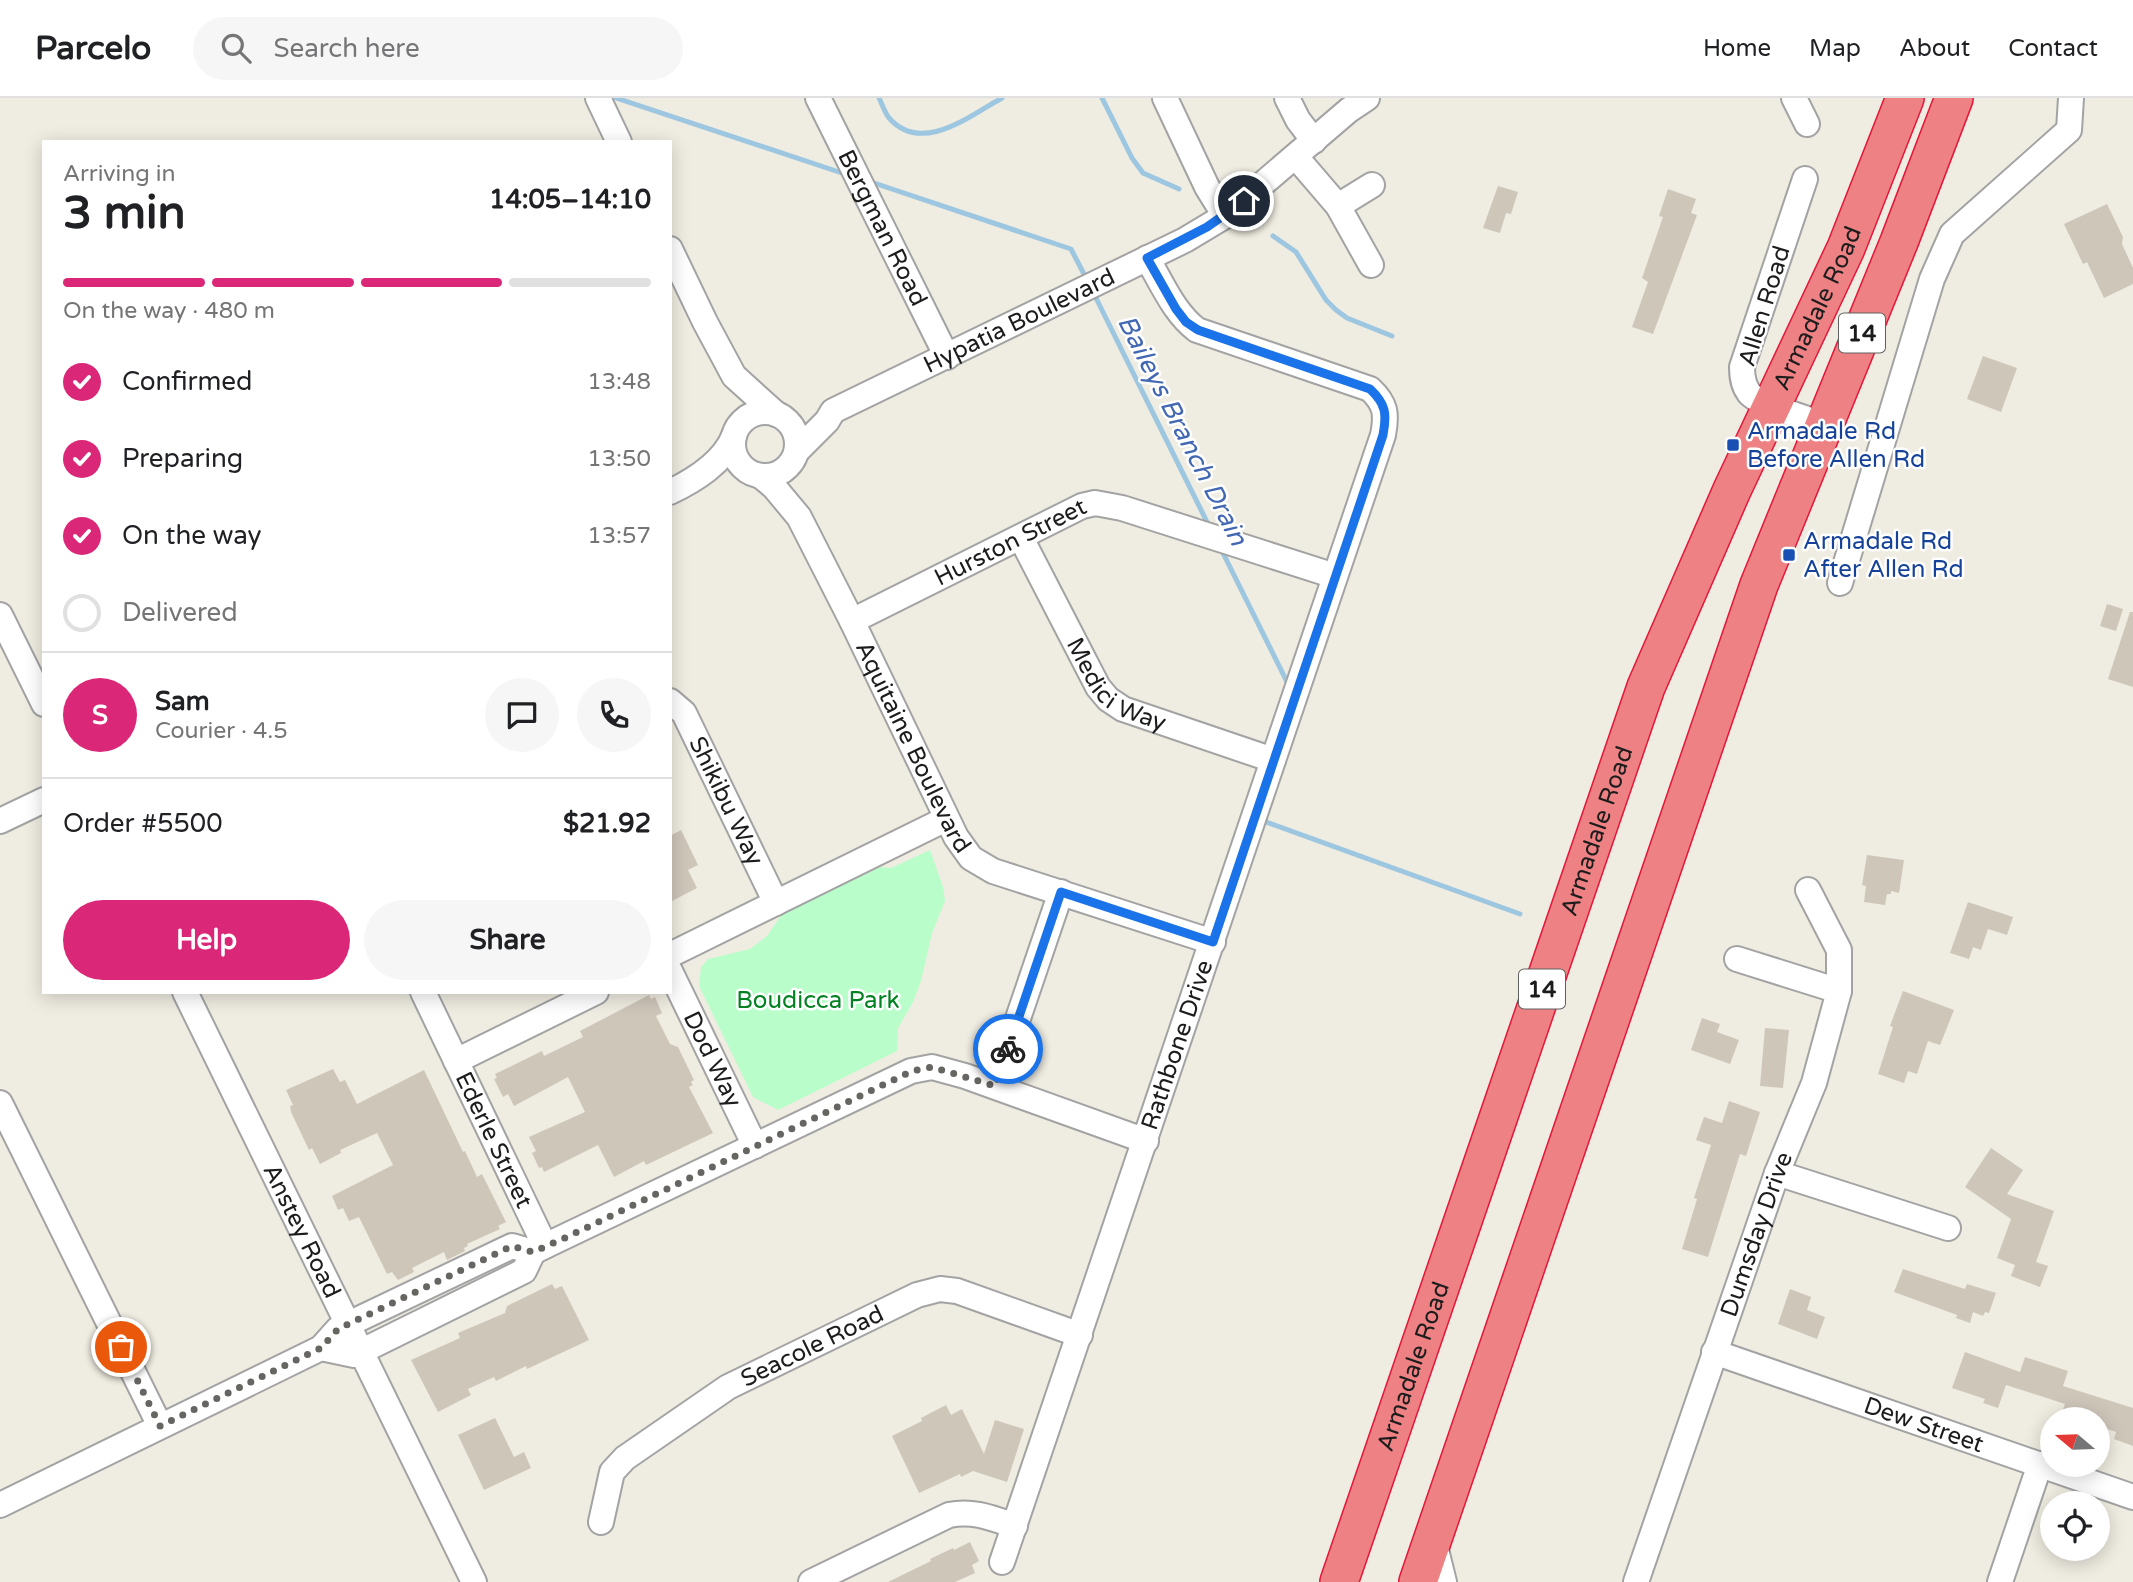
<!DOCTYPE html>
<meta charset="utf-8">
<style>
body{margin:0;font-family:"Varela Round",sans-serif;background:#f6f6f6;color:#202124;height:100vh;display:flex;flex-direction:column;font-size:26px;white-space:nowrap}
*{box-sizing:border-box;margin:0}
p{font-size:23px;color:#757577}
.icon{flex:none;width:38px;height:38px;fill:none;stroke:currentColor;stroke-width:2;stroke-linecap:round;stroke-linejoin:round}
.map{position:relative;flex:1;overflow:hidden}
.details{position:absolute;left:42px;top:42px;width:630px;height:854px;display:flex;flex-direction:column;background:#fff;border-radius:0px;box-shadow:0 4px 18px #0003}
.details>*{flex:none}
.needle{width:46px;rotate:289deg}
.buttons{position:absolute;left:2040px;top:1309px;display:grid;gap:14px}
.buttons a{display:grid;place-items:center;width:70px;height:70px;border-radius:50%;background:#fff;box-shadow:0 4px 18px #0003;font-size:35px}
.pin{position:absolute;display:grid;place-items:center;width:60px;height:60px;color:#fff;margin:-30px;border:4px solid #fff;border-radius:50%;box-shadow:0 2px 7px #0007}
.courier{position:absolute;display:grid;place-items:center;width:70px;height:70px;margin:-35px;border:5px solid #1a73e8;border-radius:50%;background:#fff;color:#222;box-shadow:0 2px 9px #0007}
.headline em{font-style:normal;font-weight:700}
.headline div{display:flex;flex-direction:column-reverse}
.headline{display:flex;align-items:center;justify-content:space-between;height:119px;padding:0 21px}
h1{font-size:46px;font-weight:700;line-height:52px}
.bar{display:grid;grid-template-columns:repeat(4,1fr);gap:10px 7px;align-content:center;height:84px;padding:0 21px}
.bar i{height:9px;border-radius:5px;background:#e0e0e0}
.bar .current{background:#db2777}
.bar p{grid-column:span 4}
.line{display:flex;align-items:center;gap:18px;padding:0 21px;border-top:2px solid #e0e0e0}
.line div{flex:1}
.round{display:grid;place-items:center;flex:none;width:74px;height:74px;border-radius:37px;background:#f6f6f6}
ol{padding:0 21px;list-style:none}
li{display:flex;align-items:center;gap:21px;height:77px}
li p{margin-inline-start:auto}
li .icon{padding:7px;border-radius:50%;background:#db2777;color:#fff;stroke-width:4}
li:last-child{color:#757577}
li i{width:38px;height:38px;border:4px solid #e0e0e0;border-radius:50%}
.action{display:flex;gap:14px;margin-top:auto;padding:14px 21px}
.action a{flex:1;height:80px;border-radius:42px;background:#db2777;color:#fff;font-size:28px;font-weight:700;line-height:80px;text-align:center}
.action a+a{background:#f6f6f6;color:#202124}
header{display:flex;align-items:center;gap:42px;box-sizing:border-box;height:98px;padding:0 35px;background:#fff;border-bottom:2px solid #e0e0e0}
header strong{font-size:33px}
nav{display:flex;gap:38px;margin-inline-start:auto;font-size:24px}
.search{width:490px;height:63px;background:#f6f6f6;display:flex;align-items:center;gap:18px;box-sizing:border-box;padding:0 24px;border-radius:38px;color:#757577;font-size:26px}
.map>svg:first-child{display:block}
</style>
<header>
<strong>Parcelo</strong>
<div class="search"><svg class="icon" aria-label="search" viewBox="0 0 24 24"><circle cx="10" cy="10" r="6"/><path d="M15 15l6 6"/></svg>Search here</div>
<nav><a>Home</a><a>Map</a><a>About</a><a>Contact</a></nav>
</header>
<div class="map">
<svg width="2133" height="1484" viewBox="0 0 2133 1484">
<rect width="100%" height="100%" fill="#efece1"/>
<path fill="#b9feca" d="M930,752l13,37 2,14 -13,32 -11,48 -8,21 -15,26 -1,23 -119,59 -25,-13 -54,-111 2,-19 7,-8 42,-10 17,-13 15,-22 98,-47 11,1z"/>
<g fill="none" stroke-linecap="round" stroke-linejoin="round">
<g stroke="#9dc6e0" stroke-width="5">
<path d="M616,0l229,76"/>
<path d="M879,0c3,6 6,15 10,20 33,37 80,-2 113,-20"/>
<path d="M1102,0l30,60 11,15 36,16"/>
<path d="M868,83l203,68 16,31"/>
<path d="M1273,138l23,16 30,48 10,10 11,8 45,18"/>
<path d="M1093,194l117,236"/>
<path d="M1221,451l69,139"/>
<path d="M1264,718l2,6 254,92"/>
</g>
</g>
<g fill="#cfc6ba">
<path d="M1498,88l20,6 -7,22 -5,-1 -6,20 -17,-5z"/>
<path d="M1668,91l28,10 -5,14 6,2 -44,119 -21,-7 16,-45 -6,-4 21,-61 -4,-1z"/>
<path d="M2107,106l16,33 -1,7 11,24v16l-29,14 -17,-36 -4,2 -19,-40z"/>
<path d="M1983,258l34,12 -16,44 -34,-13z"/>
<path d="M2107,506l16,5 -7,22 -16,-5z"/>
<path d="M2130,514h3v75l-25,-8z"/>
<path d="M681,732l17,35 -10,5 9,18 -27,14v-66z"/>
<path d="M1867,757l37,5 -5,33 -8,-2v3h-4l-2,11 -21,-3 2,-16 -4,-1z"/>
<path d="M1968,804l45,15 -6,18 -19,-6 -7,21 -8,-3 -4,12 -19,-6z"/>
<path d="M1903,893l51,19 -14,35 -12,-4 -11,33 -9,-3 -4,12 -26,-9 15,-47 -3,-1z"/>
<path d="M649,897l2,4 4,-2 7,16 -6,3 14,28 8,3 16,33 -3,2 2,3 -4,2 24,46 -67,32 -2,-4 -30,16 -16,-32 -54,27 -2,-5 -3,1 -7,-15 4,-2 -7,-14 56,-25 -17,-35 -54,29 -6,-12 -5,3 -9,-18 3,-1 -2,-4 47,-23 2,5 39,-19 -3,-6z"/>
<path d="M1702,920l18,6 -3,8 22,8 -9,24 -39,-14z"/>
<path d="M1765,930l24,2 -6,58 -23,-2z"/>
<path d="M333,971l7,13 5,-2 12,24 67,-34 39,82 2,-1 12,26 5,-3 24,48 -8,4 2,3 -33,15 1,2 -4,2 1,3 -18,9 -3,-8 -32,16 2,4 -16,8 -6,-8 -5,2 -28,-57 -10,4 -6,-13 -5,2 -6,-14 61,-31 -16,-32 -37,17 1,3 -21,11 -8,-16 -3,2 -18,-38 -1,-6 3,-1 -7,-15z"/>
<path d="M1729,1003l31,11 -14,44 -6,-2 -32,103 -26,-8 15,-50 -3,-1 17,-53 -15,-5 8,-23 18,6z"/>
<path d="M1991,1050l32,22 -16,24 47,17 -18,51 12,4 -8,21 -29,-11 4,-11 -18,-7 14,-39 -46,-32z"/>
<path d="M1903,1171l62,20 2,-5 29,9 -7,20 -4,-1 -2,4 -10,-4 -3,11 -14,-5 1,-3 -63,-23z"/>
<path d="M552,1186l3,5 7,-3 27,54 -62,29 -1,-3 -30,15 -2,-4 -26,12 3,6 -33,17 -27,-52 49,-22 -2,-5 47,-20 2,-7z"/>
<path d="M1790,1191l21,8 -4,13 18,7 -8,22 -39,-15z"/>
<path d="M1965,1254l55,20 5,-15 43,14 -5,15 70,22v38l-19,-7 2,-7 -18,-6v-7h-23l-14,-4 4,-11 -59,-19 -8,23 -15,-5 2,-4 -33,-11z"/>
<path d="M946,1307l5,10 11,-6 22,45 11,-34 29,9 -17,53 -34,-11 -12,6 -1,-3 -41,19 -27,-57 30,-15 -1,-3z"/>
<path d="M495,1320l19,39 10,-5 7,16 -47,22 -26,-55z"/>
<path d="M970,1444l9,19 -7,4 3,8 -20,9h-67l43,-21 -1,-2 23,-11 1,2z"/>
</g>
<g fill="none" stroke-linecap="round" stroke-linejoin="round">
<defs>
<g id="minor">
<path d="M598,0l21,44"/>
<path id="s1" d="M818,0l129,259"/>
<path d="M1165,0l42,89 18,29"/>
<path d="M1287,0l11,22 16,21"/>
<path d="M1794,0l13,26"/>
<path d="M1296,59l42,49 33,59"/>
<path d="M1805,81l-63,188c0,10 1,18 7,26 10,12 60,26 76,32"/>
<path d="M1338,108l34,-21"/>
<path d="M670,151l35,73 29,54 42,38"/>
<circle cx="765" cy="346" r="32"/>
<path id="s2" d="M797,353l30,-30 6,-10 352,-171 40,-24 124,-106 18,-12"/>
<path id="s3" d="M761,378l13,11 25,30 53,104 104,216 15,21 22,13 220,71"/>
<path d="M670,394c25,-12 53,-29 64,-56"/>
<path id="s4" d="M1021,440l77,149 10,12 15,10 150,51"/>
<path d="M1840,485l92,-304 20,-45 117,-104 2,-32"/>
<path d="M0,517l44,89"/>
<path id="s5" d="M852,523l230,-115 13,-3 27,5 213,68"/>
<path id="s6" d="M670,603l14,12 92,190"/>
<path d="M0,723l44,-21"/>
<path d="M670,857l276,-136"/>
<path d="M1737,861l102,32"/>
<path id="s7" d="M670,873l85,175"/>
<path id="s8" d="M185,894l289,590"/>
<path id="s9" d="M423,894l122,254"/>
<path d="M456,963l140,-69"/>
<path d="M995,988l66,-194"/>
<path d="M0,1005l160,323"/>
<path d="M1777,1075l171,55"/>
<path d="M321,1250l33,7 170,-84 9,-19"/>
<path id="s10" d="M1714,1254l419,145"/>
<path d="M0,1407l321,-157 17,-19 174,-83 21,6 12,-6 366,-175 21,-4 33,9 181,65"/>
<path id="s11" d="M601,1424l11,-50 13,-14 103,-71 189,-92 23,-6 17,2 123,44"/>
<path d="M1433,1440l11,44"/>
<path id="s12" d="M1002,1464l381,-1127c4,-21 3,-31 -13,-46l-173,-59c-23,-17 -35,-47 -50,-72"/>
<path d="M811,1484l138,-67c24,-5 43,3 66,11"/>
<path id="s13" d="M1636,1484l141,-409 37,-90 25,-92v-41l-31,-60"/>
<path d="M2000,1484l40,-118"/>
</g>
<g id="highway">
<path id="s14" d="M1339,1484l307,-895 86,-197 114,-242 59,-150"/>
<path d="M1418,1484l341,-997 140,-343 55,-144"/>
</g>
</defs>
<use href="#minor" stroke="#a3a3a3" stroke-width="28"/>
<use href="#highway" stroke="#e5163a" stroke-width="40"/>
<use href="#minor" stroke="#fff" stroke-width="24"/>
<use href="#highway" stroke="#ed8183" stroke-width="37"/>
</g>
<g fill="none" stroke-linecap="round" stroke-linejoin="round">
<path stroke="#666561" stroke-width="7" stroke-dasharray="0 12.6" d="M121,1249l39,79 161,-78 17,-19 174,-83 21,6 34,-15 345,-166 20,-4 63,19 13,-37"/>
<path stroke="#1a73e8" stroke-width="9" d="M1008,951l53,-157 152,50 170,-507c4,-21 3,-31 -13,-46l-172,-59 -12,-8 -10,-13 -29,-51 60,-31 37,-26"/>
</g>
<g fill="#1a4fb4" stroke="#fff" stroke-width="2.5">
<rect x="1726" y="340" width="14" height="14" rx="3.5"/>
<rect x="1782" y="450" width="14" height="14" rx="3.5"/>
</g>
<g text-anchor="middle" stroke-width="5" stroke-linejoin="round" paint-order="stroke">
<g fill="#fff" stroke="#606060" stroke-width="2">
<rect x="1839" y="215.5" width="46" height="39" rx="5"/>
<rect x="1519" y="871.5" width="46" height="39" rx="5"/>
</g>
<g font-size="23" font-weight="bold" fill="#1c1c1c">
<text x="1862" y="243">14</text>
<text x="1542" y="899">14</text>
</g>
<g font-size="24" fill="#1c1c1c" stroke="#fff">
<text dy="8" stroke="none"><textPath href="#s1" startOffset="145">Bergman Road</textPath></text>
<text transform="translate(1764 208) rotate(-73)" y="8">Allen Road</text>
<text dy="8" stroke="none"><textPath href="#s14" startOffset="1362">Armadale Road</textPath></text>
<text dy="8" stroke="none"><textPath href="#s2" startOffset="261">Hypatia Boulevard</textPath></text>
<text dy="8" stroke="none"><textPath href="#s5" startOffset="177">Hurston Street</textPath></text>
<text dy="8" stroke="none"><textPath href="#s4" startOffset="180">Medici Way</textPath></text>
<text dy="8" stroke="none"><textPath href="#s3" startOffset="313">Aquitaine Boulevard</textPath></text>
<text dy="8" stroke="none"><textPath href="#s6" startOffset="116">Shikibu Way</textPath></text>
<text dy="8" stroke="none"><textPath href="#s14" startOffset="794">Armadale Road</textPath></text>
<text dy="8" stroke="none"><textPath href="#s12" startOffset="546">Rathbone Drive</textPath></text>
<text dy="8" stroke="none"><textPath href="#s7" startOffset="98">Dod Way</textPath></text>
<text dy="8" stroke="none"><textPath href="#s9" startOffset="164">Ederle Street</textPath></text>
<text dy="8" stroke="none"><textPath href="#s8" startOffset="266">Anstey Road</textPath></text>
<text dy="8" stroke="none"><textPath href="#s13" startOffset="368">Dumsday Drive</textPath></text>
<text dy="8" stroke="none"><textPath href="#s11" startOffset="289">Seacole Road</textPath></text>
<text dy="8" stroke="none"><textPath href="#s14" startOffset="228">Armadale Road</textPath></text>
<text dy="8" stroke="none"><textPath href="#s10" startOffset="222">Dew Street</textPath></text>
</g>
<g font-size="24" fill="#164399" stroke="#fff" text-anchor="start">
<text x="1747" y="341">Armadale Rd<tspan x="1747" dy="28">Before Allen Rd</tspan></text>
<text x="1803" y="451">Armadale Rd<tspan x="1803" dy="28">After Allen Rd</tspan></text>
</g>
<g font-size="24" fill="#038222" stroke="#fff">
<text x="818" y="910">Boudicca Park</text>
</g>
<g font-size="26" font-style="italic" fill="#4267b3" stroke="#fff">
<text transform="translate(1183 332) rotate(63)" y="9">Baileys Branch Drain</text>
</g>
</g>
</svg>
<div class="buttons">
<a><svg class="needle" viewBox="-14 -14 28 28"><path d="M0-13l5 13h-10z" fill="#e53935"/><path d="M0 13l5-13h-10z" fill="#757577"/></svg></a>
<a><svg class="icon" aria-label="locate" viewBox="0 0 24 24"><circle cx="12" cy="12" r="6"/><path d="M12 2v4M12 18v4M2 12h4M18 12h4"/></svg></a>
</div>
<div class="pin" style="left:121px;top:1249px;background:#ea580c"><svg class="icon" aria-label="bag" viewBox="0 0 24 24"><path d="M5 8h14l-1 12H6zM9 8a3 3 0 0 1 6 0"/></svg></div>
<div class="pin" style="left:1244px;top:103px;background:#1f2937"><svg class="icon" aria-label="home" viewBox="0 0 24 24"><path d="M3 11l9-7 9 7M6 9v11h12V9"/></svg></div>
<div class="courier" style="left:1008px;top:951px"><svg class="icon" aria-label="bike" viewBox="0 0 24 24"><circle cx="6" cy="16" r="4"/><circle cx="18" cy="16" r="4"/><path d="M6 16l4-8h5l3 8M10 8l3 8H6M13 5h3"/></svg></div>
<section class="details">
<div class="headline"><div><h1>3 min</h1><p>Arriving in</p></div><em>14:05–14:10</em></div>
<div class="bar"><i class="current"></i><i class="current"></i><i class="current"></i><i></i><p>On the way · 480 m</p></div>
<ol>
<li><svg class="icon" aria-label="check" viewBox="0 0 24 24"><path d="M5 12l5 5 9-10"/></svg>Confirmed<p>13:48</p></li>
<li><svg class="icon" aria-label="check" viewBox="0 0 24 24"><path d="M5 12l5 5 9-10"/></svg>Preparing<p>13:50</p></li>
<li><svg class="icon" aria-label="check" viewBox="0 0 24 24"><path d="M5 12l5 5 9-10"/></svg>On the way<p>13:57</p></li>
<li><i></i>Delivered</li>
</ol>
<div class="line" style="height:126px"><b class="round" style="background:#db2777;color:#fff">S</b><div><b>Sam</b><p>Courier · 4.5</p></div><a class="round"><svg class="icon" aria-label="chat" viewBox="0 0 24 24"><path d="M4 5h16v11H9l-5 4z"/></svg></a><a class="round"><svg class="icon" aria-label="phone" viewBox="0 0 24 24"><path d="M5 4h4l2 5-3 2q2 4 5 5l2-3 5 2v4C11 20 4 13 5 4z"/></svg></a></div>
<div class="line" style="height:91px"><div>Order #5500</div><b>$21.92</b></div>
<div class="action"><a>Help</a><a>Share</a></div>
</section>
</div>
